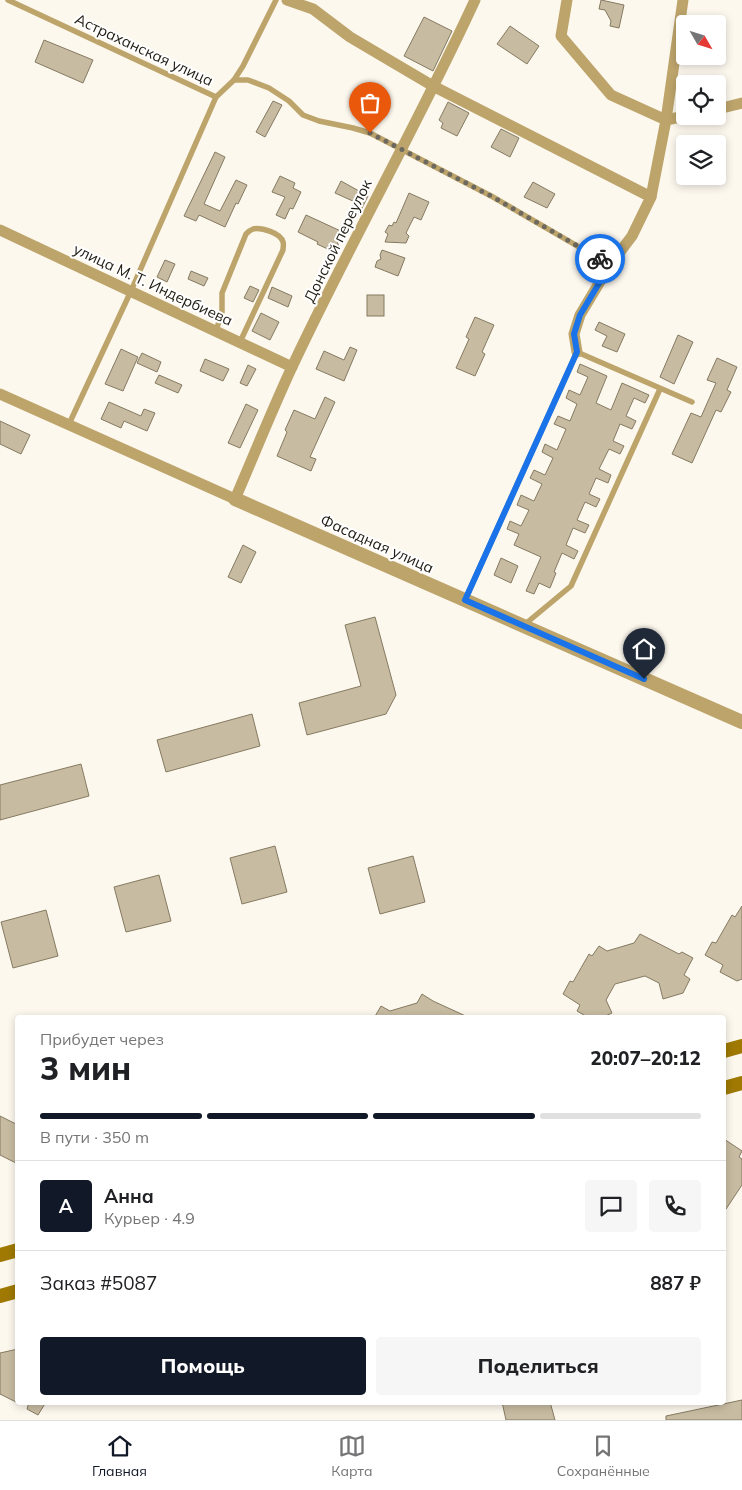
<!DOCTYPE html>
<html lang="ru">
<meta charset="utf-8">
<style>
body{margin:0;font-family:Mulish,sans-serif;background:#f6f6f6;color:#202124;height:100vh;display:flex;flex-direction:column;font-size:19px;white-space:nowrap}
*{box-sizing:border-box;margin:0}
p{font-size:16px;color:#757577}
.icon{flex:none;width:28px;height:28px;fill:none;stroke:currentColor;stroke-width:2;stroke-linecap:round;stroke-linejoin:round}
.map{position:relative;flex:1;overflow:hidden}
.panel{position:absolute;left:15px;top:1015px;width:711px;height:390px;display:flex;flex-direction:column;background:#fff;border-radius:5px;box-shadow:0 2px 8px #0003}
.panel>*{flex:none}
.needle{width:32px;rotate:129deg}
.tools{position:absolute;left:676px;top:15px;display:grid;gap:10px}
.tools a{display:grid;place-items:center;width:50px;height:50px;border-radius:5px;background:#fff;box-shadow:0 2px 8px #0003;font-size:25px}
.pin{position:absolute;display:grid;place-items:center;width:42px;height:42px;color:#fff;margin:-51px -21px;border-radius:50% 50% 50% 0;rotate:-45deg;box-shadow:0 0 5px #0007}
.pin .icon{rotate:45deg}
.courier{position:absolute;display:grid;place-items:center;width:50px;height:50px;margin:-25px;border:4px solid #1a73e8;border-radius:50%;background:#fff;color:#222;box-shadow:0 1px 6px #0007}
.summary em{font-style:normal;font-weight:800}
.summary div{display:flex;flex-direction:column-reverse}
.summary{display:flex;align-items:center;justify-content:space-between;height:85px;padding:0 25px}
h1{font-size:32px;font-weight:800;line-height:38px}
.bar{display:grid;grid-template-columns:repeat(4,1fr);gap:8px 5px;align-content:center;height:60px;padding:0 25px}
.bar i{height:6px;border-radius:4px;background:#e0e0e0}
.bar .selected{background:#111827}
.bar p{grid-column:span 4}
.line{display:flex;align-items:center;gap:12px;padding:0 25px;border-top:1px solid #e0e0e0}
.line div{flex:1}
.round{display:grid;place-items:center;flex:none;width:52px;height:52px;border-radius:5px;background:#f6f6f6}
.action{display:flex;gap:10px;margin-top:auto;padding:10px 25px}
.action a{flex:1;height:58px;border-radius:5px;background:#111827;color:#fff;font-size:20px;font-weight:800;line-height:58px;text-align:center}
.action a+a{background:#f6f6f6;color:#202124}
.tab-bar{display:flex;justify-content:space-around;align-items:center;height:70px;border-top:1px solid #e0e0e0;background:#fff;font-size:14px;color:#757577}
.tab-bar a{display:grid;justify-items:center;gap:2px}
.tab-bar .selected{color:#111827}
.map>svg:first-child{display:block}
</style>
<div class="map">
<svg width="742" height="1420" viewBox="0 0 742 1420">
<rect width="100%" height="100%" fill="#fdf8ee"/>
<g fill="#c7bba1" stroke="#857a61">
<path d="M601,0l23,5 -5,23 -9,-2 1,-5 -6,-11 -6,-1z"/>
<path d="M424,17l28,14 -19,40 -29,-15z"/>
<path d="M510,26l29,20 -12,18 -30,-20z"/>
<path d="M44,40l49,20 -10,23 -48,-21z"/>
<path d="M273,101l9,4 -17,32 -9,-5z"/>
<path d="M448,102l21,11 -12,23 -16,-8 2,-5 -4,-3z"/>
<path d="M501,129l18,9 -9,19 -19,-10z"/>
<path d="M215,152l10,5 -21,47 16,7 16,-31 11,5 -9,19 -2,-1 -11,24 -26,-12 -3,6 -12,-5z"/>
<path d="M280,176l15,7 -2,5 8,4 -8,17 -3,-1 -5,11 -9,-4 9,-18 -13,-5z"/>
<path d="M341,181l27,15 -9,18 -8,-4 4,-8 -20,-9z"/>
<path d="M533,182l22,12 -8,14 -23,-11z"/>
<path d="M409,193l20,9 -8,18 -7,-3 -8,16 3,3 -3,7 -21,-1 3,-8 -3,-2 4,-7 3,1 2,-4 2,1z"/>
<path d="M306,215l39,18 -3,6 -5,2 2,6 -3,6 -19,-9 1,-2 -20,-10z"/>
<path d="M382,250l23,8 -7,18 -23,-9 2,-6 4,-2 -1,-4z"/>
<path d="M165,260l10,4 -8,18 -10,-5z"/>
<path d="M191,271l17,7 -4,8 -16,-7z"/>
<path d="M250,286l9,4 -6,12 -9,-4z"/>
<path d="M272,287l20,9 -4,11 -20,-9z"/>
<rect x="367" y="295" width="17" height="21"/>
<path d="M261,313l18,9 -9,18 -18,-9z"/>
<path d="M475,317l19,8 -12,27 3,2 -10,22 -19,-8 13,-29 -3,-2z"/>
<path d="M599,322l26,12 -8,18 -15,-6 5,-10 -12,-6z"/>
<path d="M678,335l15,7 -19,42 -14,-7z"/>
<path d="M350,347l7,3 -13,31 -28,-12 8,-18 20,9z"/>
<path d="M121,349l17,8 -15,34 -18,-7z"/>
<path d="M142,353l19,9 -4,10 -20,-9z"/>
<path d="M717,358l20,9 -10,23 4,2 -10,20 -5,-2 -24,53 -20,-9 19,-41 10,4 15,-34 -9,-3z"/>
<path d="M205,359l24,10 -6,12 -23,-10z"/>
<path d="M580,364l27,12 -11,27 15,7 11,-27 27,12 -4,8 -11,-5 -8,18 10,5 -4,8 -12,-5 -7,17 11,5 -4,8 -11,-5 -10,20 12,6 -3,8 -12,-5 -7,16 11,5 -4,8 -11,-5 -8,18 12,5 -4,8 -12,-5 -7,17 12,6 -4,8 -12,-6 -8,19 2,1 -6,15 -11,-5 -5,11 -8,-3 15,-34 -27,-12 5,-11 -12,-5 3,-8 11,5 8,-16 -12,-5 4,-10 13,6 8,-17 -12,-6 4,-8 11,5 8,-17 -11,-6 3,-8 12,6 9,-21 -12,-5 4,-8 12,5 7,-17 -11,-6 3,-8 11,5 8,-18 -11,-5z"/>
<path d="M248,365l8,4 -9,17 -7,-3z"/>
<path d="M159,375l23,10 -4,8 -23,-10z"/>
<path d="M325,397l10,5 -25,55 6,2 -5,12 -34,-15 10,-24 -2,-2 9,-20 21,9z"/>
<path d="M109,402l32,14 3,-7 11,4 -8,18 -23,-10 -3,7 -20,-9z"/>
<path d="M246,404l12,6 -18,38 -12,-5z"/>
<path d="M0,421l30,14 -9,19 -21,-10z"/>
<path d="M243,545l13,7 -15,31 -13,-6z"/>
<path d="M501,558l17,8 -7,17 -17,-8z"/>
<path d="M375,617l21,78 -10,19 -79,21 -8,-32 62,-17 -16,-61z"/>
<path d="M252,714l8,32 -94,26 -9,-32z"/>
<path d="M81,764l8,32 -89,24v-35z"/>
<path d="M275,846l12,46 -45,12 -12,-46z"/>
<path d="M413,856l12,46 -45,12 -12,-46z"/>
<path d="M159,875l12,46 -45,11 -12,-45z"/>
<path d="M742,906v73l-5,2 -17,-9 3,-7 -18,-10 7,-13 4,1 16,-28 3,2z"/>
<path d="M46,910l12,46 -45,12 -12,-46z"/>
<path d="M640,934l39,20 3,-2 11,6 -9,17 6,4 -7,14 -20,6 -4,-16 -14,-7 -30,8 -9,16 6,13 -11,5h-12l-12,-7 3,-6 -17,-11 7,-13 3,1 16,-28 3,2 7,-10 8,5 27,-8z"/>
<path d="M422,994l11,7 37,17h-96l7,-12 9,5 27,-8z"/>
<path d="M0,1116l18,9v39l-18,-9z"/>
<path d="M724,1139l18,12 -3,6 3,2v26l-18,27z"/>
<path d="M18,1349v54l-18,-9v-41z"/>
<path d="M742,1400v20h-76v-4z"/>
<path d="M29,1402h17l-8,13 -11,-6z"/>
<path d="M502,1402h48l5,18h-49z"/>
</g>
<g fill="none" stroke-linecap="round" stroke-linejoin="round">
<g stroke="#bda46b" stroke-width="5.5">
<path d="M8,0l208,97"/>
<path d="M234,80h14l21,8 20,13 14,14 16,6 34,7 17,5 123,64 117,68"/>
<path d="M216,331l6,-19v-19l24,-59c2,-2 4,-4 7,-5 8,-2 28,4 30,13 1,2 0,5 0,8l-43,92"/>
<path d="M69,424l62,-133 85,-194 18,-17 9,-14 33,-66"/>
<path d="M465,600l112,-248 115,50"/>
<path d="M524,625l47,-39 89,-197"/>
</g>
<g stroke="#bda46b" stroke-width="11">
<path d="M287,0l26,9 37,28 83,49 218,111 -19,39 -22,29 -30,50 -6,19 3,18"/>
<path d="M567,0l-6,36 50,59 55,25 17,-120"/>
<path d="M718,109l24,-6"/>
<path d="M651,197l15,-77 19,-4"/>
<path d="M0,230l292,137"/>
<path d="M0,394l235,105c19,-44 37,-89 57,-132 58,-124 126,-243 183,-367"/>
</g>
<path stroke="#bda46b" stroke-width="14" d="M235,499l507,223"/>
<g stroke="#9f7902" stroke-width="14">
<path d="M724,1051l18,-5"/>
<path d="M724,1088l18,-5"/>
<path d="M0,1255l18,-5"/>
<path d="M0,1296l18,-5"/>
</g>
</g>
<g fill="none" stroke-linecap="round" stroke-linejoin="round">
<path stroke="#6d695f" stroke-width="5" stroke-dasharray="0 9" d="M370,133l123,64 107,62"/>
<path stroke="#1a73e8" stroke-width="6" d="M600,259l10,6 -30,50 -6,19 3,18 -112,248 179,79"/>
</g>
<g text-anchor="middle" stroke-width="4" stroke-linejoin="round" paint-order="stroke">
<g font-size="15" fill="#201c12" stroke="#fff">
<text transform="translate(144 50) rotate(25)" y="5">Астраханская улица</text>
<text transform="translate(338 241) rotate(-64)" y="5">Донской переулок</text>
<text transform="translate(153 285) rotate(25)" y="5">улица М. Т. Индербиева</text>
<text transform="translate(377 544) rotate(24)" y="5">Фасадная улица</text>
</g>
</g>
</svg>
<div class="tools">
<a><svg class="needle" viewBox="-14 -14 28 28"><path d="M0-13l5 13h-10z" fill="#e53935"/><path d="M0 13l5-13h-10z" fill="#757577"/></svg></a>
<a><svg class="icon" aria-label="locate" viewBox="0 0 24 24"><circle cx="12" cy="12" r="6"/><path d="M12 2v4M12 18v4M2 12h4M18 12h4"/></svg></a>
<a><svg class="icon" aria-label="layers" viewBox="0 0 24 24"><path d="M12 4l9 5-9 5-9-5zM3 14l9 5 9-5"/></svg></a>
</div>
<div class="pin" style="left:370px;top:133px;background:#ea580c"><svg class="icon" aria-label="bag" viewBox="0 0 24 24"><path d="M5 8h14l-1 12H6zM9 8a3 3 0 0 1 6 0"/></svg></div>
<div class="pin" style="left:644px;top:679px;background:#1f2937"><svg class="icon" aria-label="home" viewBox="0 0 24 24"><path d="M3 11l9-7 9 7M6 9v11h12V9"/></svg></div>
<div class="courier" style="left:600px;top:259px"><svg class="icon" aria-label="bike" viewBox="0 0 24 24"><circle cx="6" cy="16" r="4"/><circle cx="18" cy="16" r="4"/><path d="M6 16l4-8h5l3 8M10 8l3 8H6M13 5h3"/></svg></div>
<section class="panel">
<div class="summary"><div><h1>3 мин</h1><p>Прибудет через</p></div><em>20:07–20:12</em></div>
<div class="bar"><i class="selected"></i><i class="selected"></i><i class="selected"></i><i></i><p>В пути · 350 m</p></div>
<div class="line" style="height:90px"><b class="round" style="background:#111827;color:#fff">А</b><div><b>Анна</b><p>Курьер · 4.9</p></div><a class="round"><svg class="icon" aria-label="chat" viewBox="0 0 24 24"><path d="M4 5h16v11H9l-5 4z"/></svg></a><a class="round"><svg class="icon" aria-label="phone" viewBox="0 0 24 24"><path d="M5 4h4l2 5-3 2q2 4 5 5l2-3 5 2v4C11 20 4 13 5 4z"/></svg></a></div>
<div class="line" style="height:65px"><div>Заказ #5087</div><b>887 ₽</b></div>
<div class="action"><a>Помощь</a><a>Поделиться</a></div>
</section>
</div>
<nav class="tab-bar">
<a class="selected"><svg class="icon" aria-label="home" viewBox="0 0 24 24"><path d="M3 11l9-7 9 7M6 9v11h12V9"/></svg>Главная</a>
<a><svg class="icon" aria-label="map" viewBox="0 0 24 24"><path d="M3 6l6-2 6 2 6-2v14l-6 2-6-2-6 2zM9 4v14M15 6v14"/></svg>Карта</a>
<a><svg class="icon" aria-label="saved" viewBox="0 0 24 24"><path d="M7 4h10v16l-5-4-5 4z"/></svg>Сохранённые</a>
</nav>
